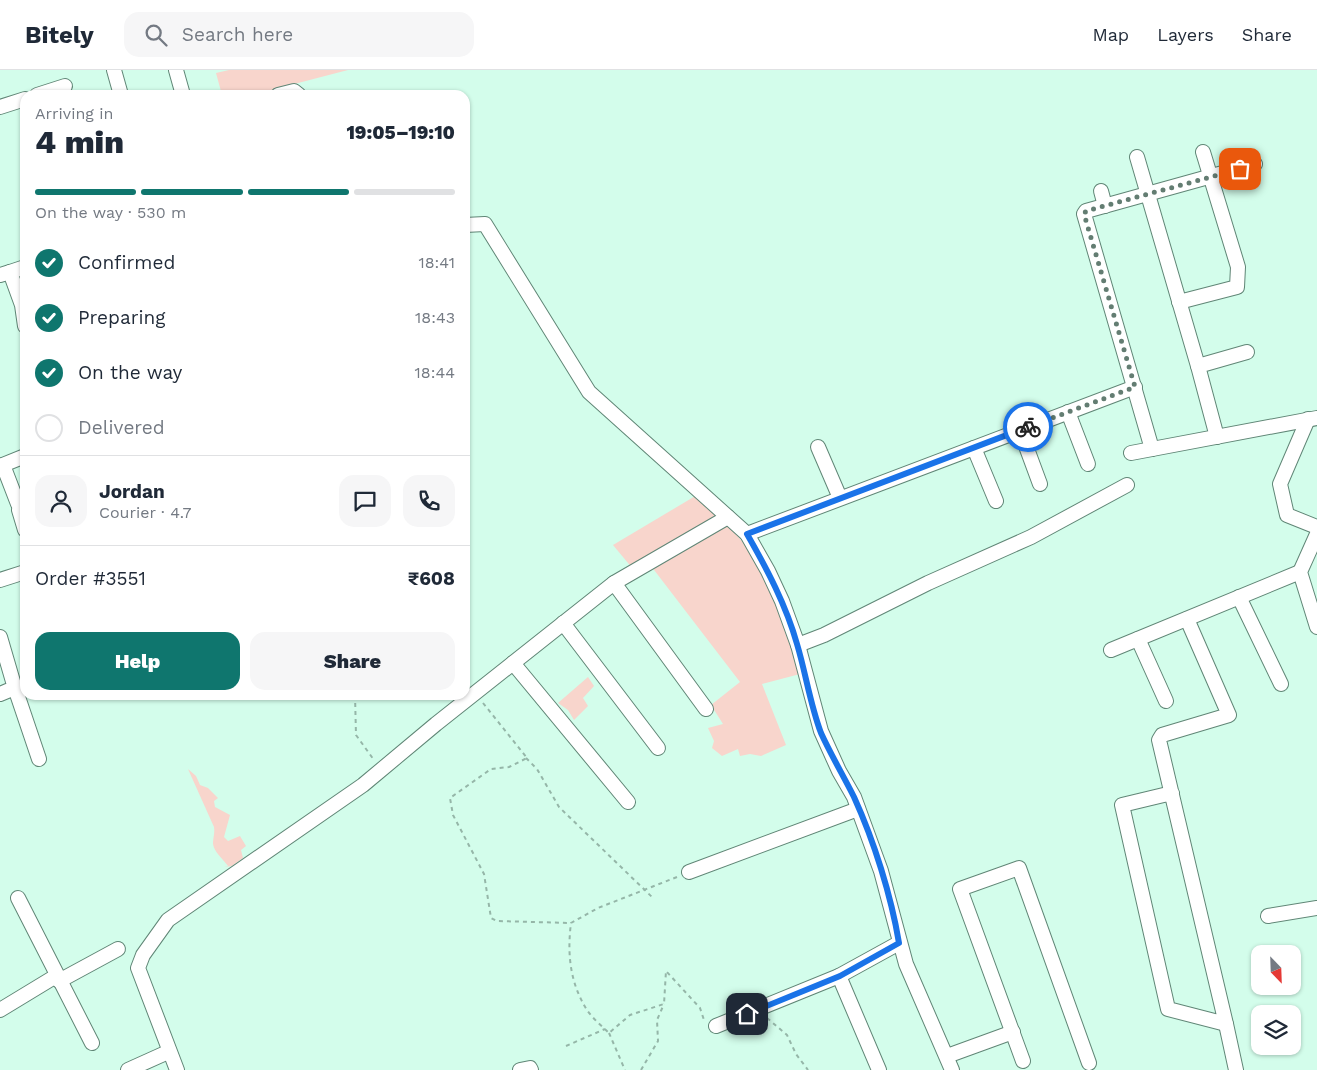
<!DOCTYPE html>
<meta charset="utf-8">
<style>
body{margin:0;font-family:"Work Sans",sans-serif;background:#f6f6f7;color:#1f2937;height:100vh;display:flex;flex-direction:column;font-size:19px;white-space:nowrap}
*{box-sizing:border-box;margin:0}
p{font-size:16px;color:#747a83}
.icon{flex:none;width:28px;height:28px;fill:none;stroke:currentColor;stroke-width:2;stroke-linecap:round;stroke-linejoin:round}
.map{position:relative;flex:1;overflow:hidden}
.side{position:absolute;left:20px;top:20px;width:450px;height:610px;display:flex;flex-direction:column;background:#fff;border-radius:15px;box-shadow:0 1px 4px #0004}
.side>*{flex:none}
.needle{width:32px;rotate:157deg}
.controls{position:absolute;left:1251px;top:875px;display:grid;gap:10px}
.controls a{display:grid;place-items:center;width:50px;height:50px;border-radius:10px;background:#fff;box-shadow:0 1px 4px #0004;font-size:25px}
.pin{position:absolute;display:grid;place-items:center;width:42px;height:42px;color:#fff;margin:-21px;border-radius:10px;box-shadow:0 2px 8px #0006}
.courier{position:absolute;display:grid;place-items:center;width:50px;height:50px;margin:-25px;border:4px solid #1a73e8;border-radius:50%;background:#fff;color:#222;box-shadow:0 1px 6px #0007}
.head em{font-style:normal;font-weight:800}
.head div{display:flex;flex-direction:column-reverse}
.head{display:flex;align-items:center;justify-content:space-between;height:85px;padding:0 15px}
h1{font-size:32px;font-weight:800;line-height:38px}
.bar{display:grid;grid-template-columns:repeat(4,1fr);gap:8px 5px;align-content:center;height:60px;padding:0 15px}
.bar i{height:6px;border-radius:4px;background:#e0e1e3}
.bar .on{background:#0f766e}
.bar p{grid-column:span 4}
.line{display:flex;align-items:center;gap:12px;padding:0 15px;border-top:1px solid #e0e1e3}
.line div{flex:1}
.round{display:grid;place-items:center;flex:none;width:52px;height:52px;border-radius:15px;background:#f6f6f7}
ol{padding:0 15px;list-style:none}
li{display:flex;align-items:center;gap:15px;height:55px}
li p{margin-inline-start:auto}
li .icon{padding:5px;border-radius:50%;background:#0f766e;color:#fff;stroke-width:4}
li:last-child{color:#747a83}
li i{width:28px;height:28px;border:2px solid #e0e1e3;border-radius:50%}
.cta{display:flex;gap:10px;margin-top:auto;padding:10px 15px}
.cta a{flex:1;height:58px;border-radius:15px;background:#0f766e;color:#fff;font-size:20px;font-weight:800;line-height:58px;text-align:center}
.cta a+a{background:#f6f6f7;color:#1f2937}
header{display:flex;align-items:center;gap:30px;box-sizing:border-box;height:70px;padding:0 25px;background:#fff;border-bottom:1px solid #e0e1e3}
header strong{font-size:24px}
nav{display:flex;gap:28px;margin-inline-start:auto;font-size:18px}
.search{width:350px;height:45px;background:#f6f6f7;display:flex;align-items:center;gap:12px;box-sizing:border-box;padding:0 18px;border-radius:15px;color:#747a83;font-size:19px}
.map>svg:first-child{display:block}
</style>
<header>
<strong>Bitely</strong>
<div class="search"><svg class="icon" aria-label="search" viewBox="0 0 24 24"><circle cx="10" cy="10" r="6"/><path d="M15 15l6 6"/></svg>Search here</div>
<nav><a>Map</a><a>Layers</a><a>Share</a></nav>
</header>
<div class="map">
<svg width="1317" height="1000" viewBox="0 0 1317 1000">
<rect width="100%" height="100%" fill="#d3fdeb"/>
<g fill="#f8d5cc">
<path d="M229,0h119l-96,25h-30l-6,-22z"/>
<path d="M697,425l23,21 -87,53 -20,-24z"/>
<path d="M725,453c44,41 58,95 75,151l-38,10 24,61 -25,11 -11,-2 -10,2 -2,-7 -16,7 -10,-8 2,-7 -6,-13 15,-4 -12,-19 29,-23 -89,-116z"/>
<path d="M588,607l6,9 -11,12 5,8 -14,14 -6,-10 -10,-7z"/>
<path d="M188,699l8,7 4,9 8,3 10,10 -4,3 1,6 15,8 -6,22 4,4 12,-5 6,10 -5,4 2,8 -11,8 -8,1 4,-1c-4,-6 -14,-14 -15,-22 0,-6 2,-11 1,-17z"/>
</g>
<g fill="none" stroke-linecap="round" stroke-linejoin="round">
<defs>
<g id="minor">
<path d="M114,0l7,25"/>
<path d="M176,0l7,25"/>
<path d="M37,25l28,-9"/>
<path d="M278,25l16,-4 5,4"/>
<path d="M0,37l25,-8"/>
<path d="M1137,87l61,209"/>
<path d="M1101,121l4,15"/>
<path d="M465,155l20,-1 104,168 158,142 21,37 14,30 16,44 26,-10 104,-52 103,-46 96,-52"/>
<path d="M10,202l15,-5"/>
<path d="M0,205l10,-3 12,33 3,21"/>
<path d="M1179,232l58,-15 1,-20 -35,-115"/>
<path d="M1068,342l20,52"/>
<path d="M1308,349l-28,65 7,31 30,12"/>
<path d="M1020,360l20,54"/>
<path d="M1217,367l-19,-71 49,-14"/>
<path d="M818,377l22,51"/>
<path d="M974,378l22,53"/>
<path d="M1152,379l-68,-235 2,-3 169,-47"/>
<path d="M1131,383l186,-35"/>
<path d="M3,395l15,39"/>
<path d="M0,396l25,-10"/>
<path d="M19,440l6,20"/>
<path d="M747,464l388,-147"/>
<path d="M1317,464l-17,38 17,55"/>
<path d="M0,510l25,-8"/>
<path d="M614,513l114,-66"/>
<path d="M1239,527l42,87"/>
<path d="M563,553l95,125"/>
<path d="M0,567l14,48 -2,4 -12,5"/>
<path d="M1138,569l28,62"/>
<path d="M798,575l23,86 18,40 15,26 27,74 25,93 46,106"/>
<path d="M1111,580l189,-78"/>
<path d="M513,593l115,139"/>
<path d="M14,615l25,74"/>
<path d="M1172,723l-50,12 46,204 58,15 -67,-284 3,-5 67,-20 -42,-96"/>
<path d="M689,802l169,-63"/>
<path d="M18,828l74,145"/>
<path d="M1268,846l49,-8"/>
<path d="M59,911l59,-32"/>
<path d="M0,940l56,-34"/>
<path d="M1226,954l10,46"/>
<path d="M716,956l123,-50"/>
<path d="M947,986l66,-24"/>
<path d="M1023,991l-63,-172 59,-21 70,195"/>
<path d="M128,1000l40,-18"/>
<path d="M177,1000l-39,-102 5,-13 25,-35 195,-135 73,-61 178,-141 92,126"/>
<path d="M520,1000l10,-2 1,2"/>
<path d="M879,1000l-40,-94 60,-33"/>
</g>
</defs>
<use href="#minor" stroke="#608676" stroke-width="16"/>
<g stroke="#95b6a8" stroke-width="2" stroke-dasharray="4 4" stroke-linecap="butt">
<path d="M355,625l1,40 18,25"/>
<path d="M483,633l44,55 -18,9 -18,2 -41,29 3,17 31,59 7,44 6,3 74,2"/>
<path d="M526,688l11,11 22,38 94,91"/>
<path d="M677,807l-79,31 -27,15c-4,31 -1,60 16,87 6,9 15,16 22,23l21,-18 34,-11 2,-33 34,37 4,12"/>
<path d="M767,948l20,17 9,19 12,16"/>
<path d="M609,963l16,37"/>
<path d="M566,976l39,-17"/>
<path d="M641,1000l17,-29 -1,-21 7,-16"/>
</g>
<use href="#minor" stroke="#fff" stroke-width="14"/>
</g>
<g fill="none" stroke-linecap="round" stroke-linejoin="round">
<path stroke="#637d72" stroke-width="5" stroke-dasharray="0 9" d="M1028,357l107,-40 -51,-173 2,-3 154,-42"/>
<path stroke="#1a73e8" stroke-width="6" d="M747,944l93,-38 59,-33c-8,-48 -25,-102 -45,-146 -11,-22 -23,-42 -33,-64 -11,-29 -15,-59 -24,-89 -11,-39 -30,-75 -50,-110l281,-107"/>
</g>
</svg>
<div class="controls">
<a><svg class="needle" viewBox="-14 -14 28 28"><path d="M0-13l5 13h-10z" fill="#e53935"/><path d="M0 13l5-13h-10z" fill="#747a83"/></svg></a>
<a><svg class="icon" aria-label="layers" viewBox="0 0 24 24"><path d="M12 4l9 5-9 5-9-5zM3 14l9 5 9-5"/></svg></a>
</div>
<div class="pin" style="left:1240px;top:99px;background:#ea580c"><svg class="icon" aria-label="bag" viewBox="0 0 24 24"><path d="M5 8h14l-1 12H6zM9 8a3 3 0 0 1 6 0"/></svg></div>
<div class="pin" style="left:747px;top:944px;background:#1f2937"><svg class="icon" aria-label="home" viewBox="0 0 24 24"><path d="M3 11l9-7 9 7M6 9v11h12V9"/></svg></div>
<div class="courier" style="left:1028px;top:357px"><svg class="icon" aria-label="bike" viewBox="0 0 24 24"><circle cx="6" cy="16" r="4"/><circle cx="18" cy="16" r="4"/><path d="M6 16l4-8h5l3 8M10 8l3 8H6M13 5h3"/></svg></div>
<section class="side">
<div class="head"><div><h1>4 min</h1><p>Arriving in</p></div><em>19:05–19:10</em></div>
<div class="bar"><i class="on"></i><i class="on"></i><i class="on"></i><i></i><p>On the way · 530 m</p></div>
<ol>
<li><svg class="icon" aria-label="check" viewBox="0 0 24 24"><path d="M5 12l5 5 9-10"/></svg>Confirmed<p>18:41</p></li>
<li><svg class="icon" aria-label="check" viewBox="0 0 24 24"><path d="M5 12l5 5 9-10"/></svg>Preparing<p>18:43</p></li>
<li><svg class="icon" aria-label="check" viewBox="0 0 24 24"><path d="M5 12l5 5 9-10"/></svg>On the way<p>18:44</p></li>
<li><i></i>Delivered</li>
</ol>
<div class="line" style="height:90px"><a class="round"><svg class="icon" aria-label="person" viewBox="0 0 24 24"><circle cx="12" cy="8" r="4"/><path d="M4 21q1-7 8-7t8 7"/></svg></a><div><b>Jordan</b><p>Courier · 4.7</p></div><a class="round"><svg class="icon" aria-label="chat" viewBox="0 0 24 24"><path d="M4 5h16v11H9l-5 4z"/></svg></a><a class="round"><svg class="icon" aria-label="phone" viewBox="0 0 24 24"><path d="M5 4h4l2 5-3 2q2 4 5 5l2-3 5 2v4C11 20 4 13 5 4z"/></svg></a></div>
<div class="line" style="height:65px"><div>Order #3551</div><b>₹608</b></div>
<div class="cta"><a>Help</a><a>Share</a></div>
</section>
</div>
